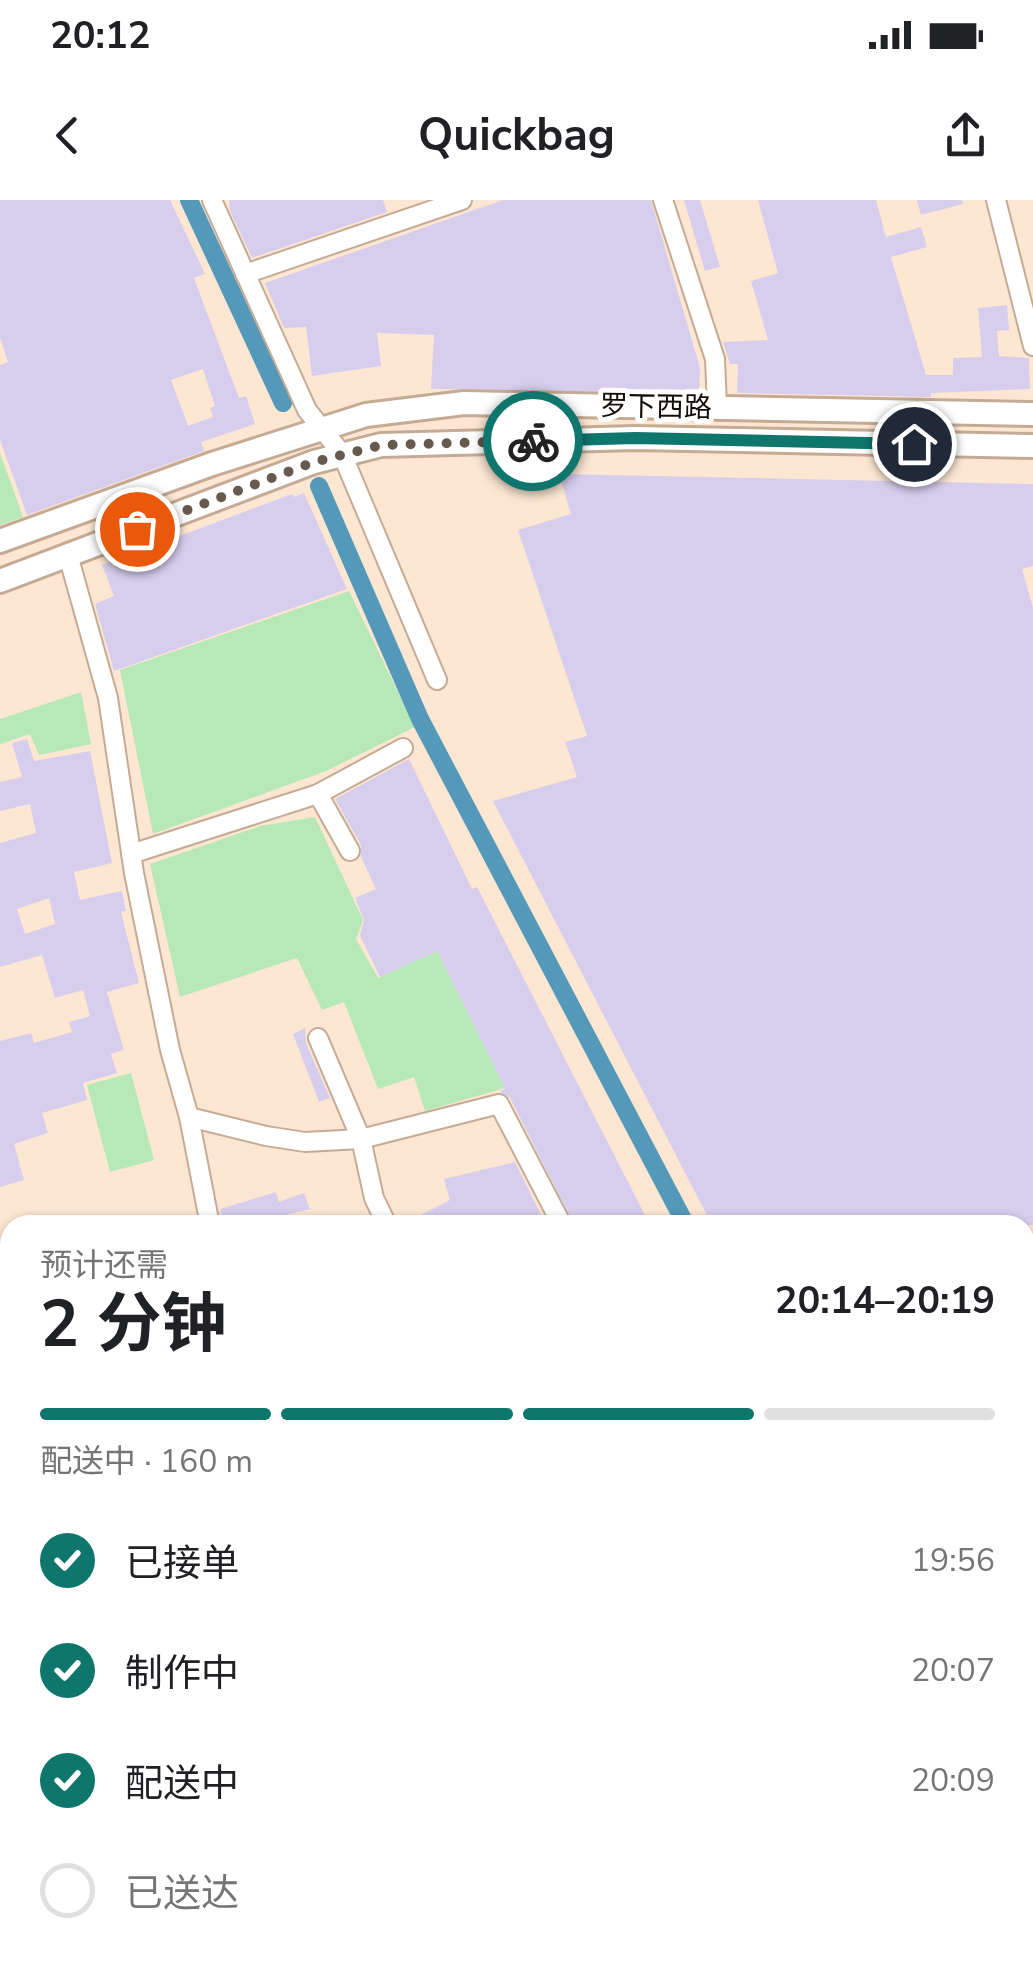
<!DOCTYPE html>
<html lang="zh">
<meta charset="utf-8">
<style>
body{margin:0;font-family:"Nunito Sans","Noto Sans SC",sans-serif;background:#f6f6f6;color:#202124;height:100vh;display:flex;flex-direction:column;font-size:38px;white-space:nowrap}
*{box-sizing:border-box;margin:0}
p{font-size:32px;color:#757577}
.icon{flex:none;width:55px;height:55px;fill:none;stroke:currentColor;stroke-width:2;stroke-linecap:round;stroke-linejoin:round}
.map{position:relative;flex:1;overflow:hidden}
.panel{position:absolute;left:0px;top:1015px;width:1035px;height:750px;display:flex;flex-direction:column;background:#fff;border-radius:30px 30px 0 0;box-shadow:0 2px 8px #0004}
.panel>*{flex:none}
.pin{position:absolute;display:grid;place-items:center;width:85px;height:85px;color:#fff;margin:-42px;border:5px solid #fff;border-radius:50%;box-shadow:0 2px 10px #0007}
.courier{position:absolute;display:grid;place-items:center;width:100px;height:100px;margin:-50px;border:8px solid #0f766e;border-radius:50%;background:#fff;color:#222;box-shadow:0 2px 12px #0007}
.head em{font-style:normal;font-weight:700}
.head div{display:flex;flex-direction:column-reverse}
.head{display:flex;align-items:center;justify-content:space-between;height:170px;padding:0 40px}
h1{font-size:65px;font-weight:700;line-height:75px}
.bar{display:grid;grid-template-columns:repeat(4,1fr);gap:15px 10px;align-content:center;height:120px;padding:0 40px}
.bar i{height:12px;border-radius:8px;background:#e0e0e0}
.bar .active{background:#0f766e}
.bar p{grid-column:span 4}
ol{padding:0 40px;list-style:none}
li{display:flex;align-items:center;gap:30px;height:110px}
li p{margin-inline-start:auto}
li .icon{padding:10px;border-radius:50%;background:#0f766e;color:#fff;stroke-width:4}
li:last-child{color:#757577}
li i{width:55px;height:55px;border:5px solid #e0e0e0;border-radius:50%}
.status{display:flex;justify-content:space-between;align-items:center;height:70px;padding:0 50px;background:#fff;direction:ltr}
.status svg{height:28px;fill:currentColor}
header{display:flex;justify-content:space-between;align-items:center;height:130px;padding:0 40px;background:#fff;font-size:45px;font-weight:700}
.map>svg:first-child{display:block}
</style>
<div class="status"><b>20:12</b><svg viewBox="0 0 49 12"><path d="M0 12V9h3v3zM5 12V6h3v6zM10 12V3h3v9zM15 12V0h3v12zM26 1h20v11H26zM47 4h2v5h-2z"/></svg></div>
<header><svg class="icon" aria-label="back" viewBox="0 0 24 24"><path d="M15 5l-7 7 7 7"/></svg>Quickbag<svg class="icon" aria-label="share" viewBox="0 0 24 24"><path d="M12 15V3M7 8l5-5 5 5M5 13v7h14v-7"/></svg></header>
<div class="map">
<svg width="1033" height="1765" viewBox="0 0 1033 1765">
<rect width="100%" height="100%" fill="#fde7d3"/>
<g fill="#b6e8b8">
<path d="M0,253l23,64 -23,8z"/>
<path d="M349,391l66,136 -89,44 -173,63 -33,-164z"/>
<path d="M81,492l10,52 -52,11 -9,-21 -30,10v-25z"/>
<path d="M315,617l48,103 -7,19 22,39 59,-27 68,137 -80,23 -11,-34 -36,12 -34,-87 -22,8 -25,-52 -117,39 -30,-133 110,-38z"/>
<path d="M131,873l23,87 -44,12 -23,-87z"/>
<path d="M111,1755h173l-8,10h-150z"/>
<path d="M862,1755h146l4,10h-145z"/>
</g>
<g fill="#5499b9">
<path d="M0,1168l10,12v146l-10,9z"/>
<path d="M10,1348v131l-10,-5v-111z"/>
<path d="M319,1755h84l-5,10h-55z"/>
</g>
<g fill="none" stroke-linecap="round" stroke-linejoin="round">
<g stroke="#5499b9" stroke-width="18">
<path d="M189,0l94,203"/>
<path d="M319,286l101,233 266,506"/>
<path d="M1025,1754l5,11"/>
</g>
</g>
<g fill="#d7ceee" fill-rule="evenodd">
<path d="M0,0h170l35,74 -11,4 45,120 7,-2 9,28 -54,18 3,9 -177,64 -27,-75v-75l8,-3 -8,-25zM203,169l12,37 -5,2 3,9 -25,9 -17,-46z"/>
<path d="M229,0h154l4,12 -135,46 -22,-47z"/>
<path d="M503,0h148l49,168 -1,25 -268,-4 3,-54 -57,-2 4,33 -69,10 -6,-49 -22,1 -19,-45z"/>
<path d="M684,0h16l20,67 -15,4z"/>
<path d="M758,0h118l10,37 35,-10 6,20 -36,10 35,118h27v-17l29,-1 -4,-49 29,-3 2,25 -12,1 2,25 30,2 1,31 -99,4v4l-194,-4 1,-29h-8l-7,-22 45,-2 -17,-59 27,-8z"/>
<path d="M917,0h45l1,4 -42,11z"/>
<path d="M559,274l474,10v82l-11,3 11,39v617h-321l-219,-424 84,-24 -12,-35 22,-6 -69,-206 53,-16z"/>
<path d="M304,293l43,96 -233,82 -19,-67 19,-8 -12,-31 190,-71 2,3z"/>
<path d="M27,539l7,22 56,-10 22,112 -38,9 6,28 42,-9 4,20 -5,1 18,71 -32,9 17,58 -13,4 6,19 -34,10 4,17 -45,13 6,20 -34,11 10,36 -24,7v-146l31,-8 3,10 38,-11 -3,-10 21,-6 -7,-26 -28,8 -13,-43 -42,12v-124l36,-10 -6,-29 -30,7v-29l22,-5 -10,-34zM49,698l6,26 -30,10 -8,-25z"/>
<path d="M409,559l63,130 5,-2 173,338h-76l-64,-127 -10,-6 5,-4 -68,-137 -57,26 -20,-41 4,-16 -9,-22 21,-9 -15,-32v-12l-26,-46z"/>
<path d="M305,828l1,15 24,55 -11,4 -26,-68z"/>
<path d="M515,962l31,63h-145l49,-25 -6,-21z"/>
<path d="M276,992l3,10 25,-9 6,16 -65,16h-21l-4,-16z"/>
</g>
<g fill="none" stroke-linecap="round" stroke-linejoin="round">
<defs>
<g id="minor">
<path d="M212,0l95,210 35,44 95,226"/>
<path d="M663,0l52,159 2,48"/>
<path d="M996,0l37,146"/>
<path d="M245,74l217,-74"/>
<path d="M68,355l40,143 26,175 36,177 19,67 77,19 39,6 56,-3 13,59 13,27"/>
<path d="M318,594l32,57"/>
<path d="M131,654l187,-60 85,-46"/>
<path d="M318,838l43,101 138,-35 63,121"/>
<path d="M189,917l21,108"/>
<path d="M753,1755l7,10"/>
</g>
<g id="major">
<path d="M0,341l212,-77 154,-49 98,-12 569,11"/>
<path d="M0,381l314,-119 67,-17 254,-7 398,8"/>
</g>
</defs>
<use href="#minor" stroke="#c5ab93" stroke-width="22"/>
<use href="#major" stroke="#c5ab93" stroke-width="28"/>
<path stroke="#b2a090" stroke-width="2.5" stroke-dasharray="5 5" stroke-linecap="butt" d="M996,1755l4,10"/>
<use href="#minor" stroke="#fff" stroke-width="18"/>
<use href="#major" stroke="#fff" stroke-width="22"/>
</g>
<g fill="none" stroke-linecap="round" stroke-linejoin="round">
<path stroke="#66594d" stroke-width="10" stroke-dasharray="0 18" d="M137,329l177,-67 68,-17 151,-4"/>
<path stroke="#0f766e" stroke-width="12" d="M533,241l102,-3 279,6"/>
</g>
<g text-anchor="middle" stroke-width="10" stroke-linejoin="round" paint-order="stroke">
<g font-size="28" fill="#150c05" stroke="#fff">
<text transform="translate(656 206) rotate(1)" y="10">罗下西路</text>
</g>
</g>
</svg>
<div class="pin" style="left:137px;top:329px;background:#ea580c"><svg class="icon" aria-label="bag" viewBox="0 0 24 24"><path d="M5 8h14l-1 12H6zM9 8a3 3 0 0 1 6 0"/></svg></div>
<div class="pin" style="left:914px;top:244px;background:#1f2937"><svg class="icon" aria-label="home" viewBox="0 0 24 24"><path d="M3 11l9-7 9 7M6 9v11h12V9"/></svg></div>
<div class="courier" style="left:533px;top:241px"><svg class="icon" aria-label="bike" viewBox="0 0 24 24"><circle cx="6" cy="16" r="4"/><circle cx="18" cy="16" r="4"/><path d="M6 16l4-8h5l3 8M10 8l3 8H6M13 5h3"/></svg></div>
<section class="panel">
<div class="head"><div><h1>2 分钟</h1><p>预计还需</p></div><em>20:14–20:19</em></div>
<div class="bar"><i class="active"></i><i class="active"></i><i class="active"></i><i></i><p>配送中 · 160 m</p></div>
<ol>
<li><svg class="icon" aria-label="check" viewBox="0 0 24 24"><path d="M5 12l5 5 9-10"/></svg>已接单<p>19:56</p></li>
<li><svg class="icon" aria-label="check" viewBox="0 0 24 24"><path d="M5 12l5 5 9-10"/></svg>制作中<p>20:07</p></li>
<li><svg class="icon" aria-label="check" viewBox="0 0 24 24"><path d="M5 12l5 5 9-10"/></svg>配送中<p>20:09</p></li>
<li><i></i>已送达</li>
</ol>
</section>
</div>
